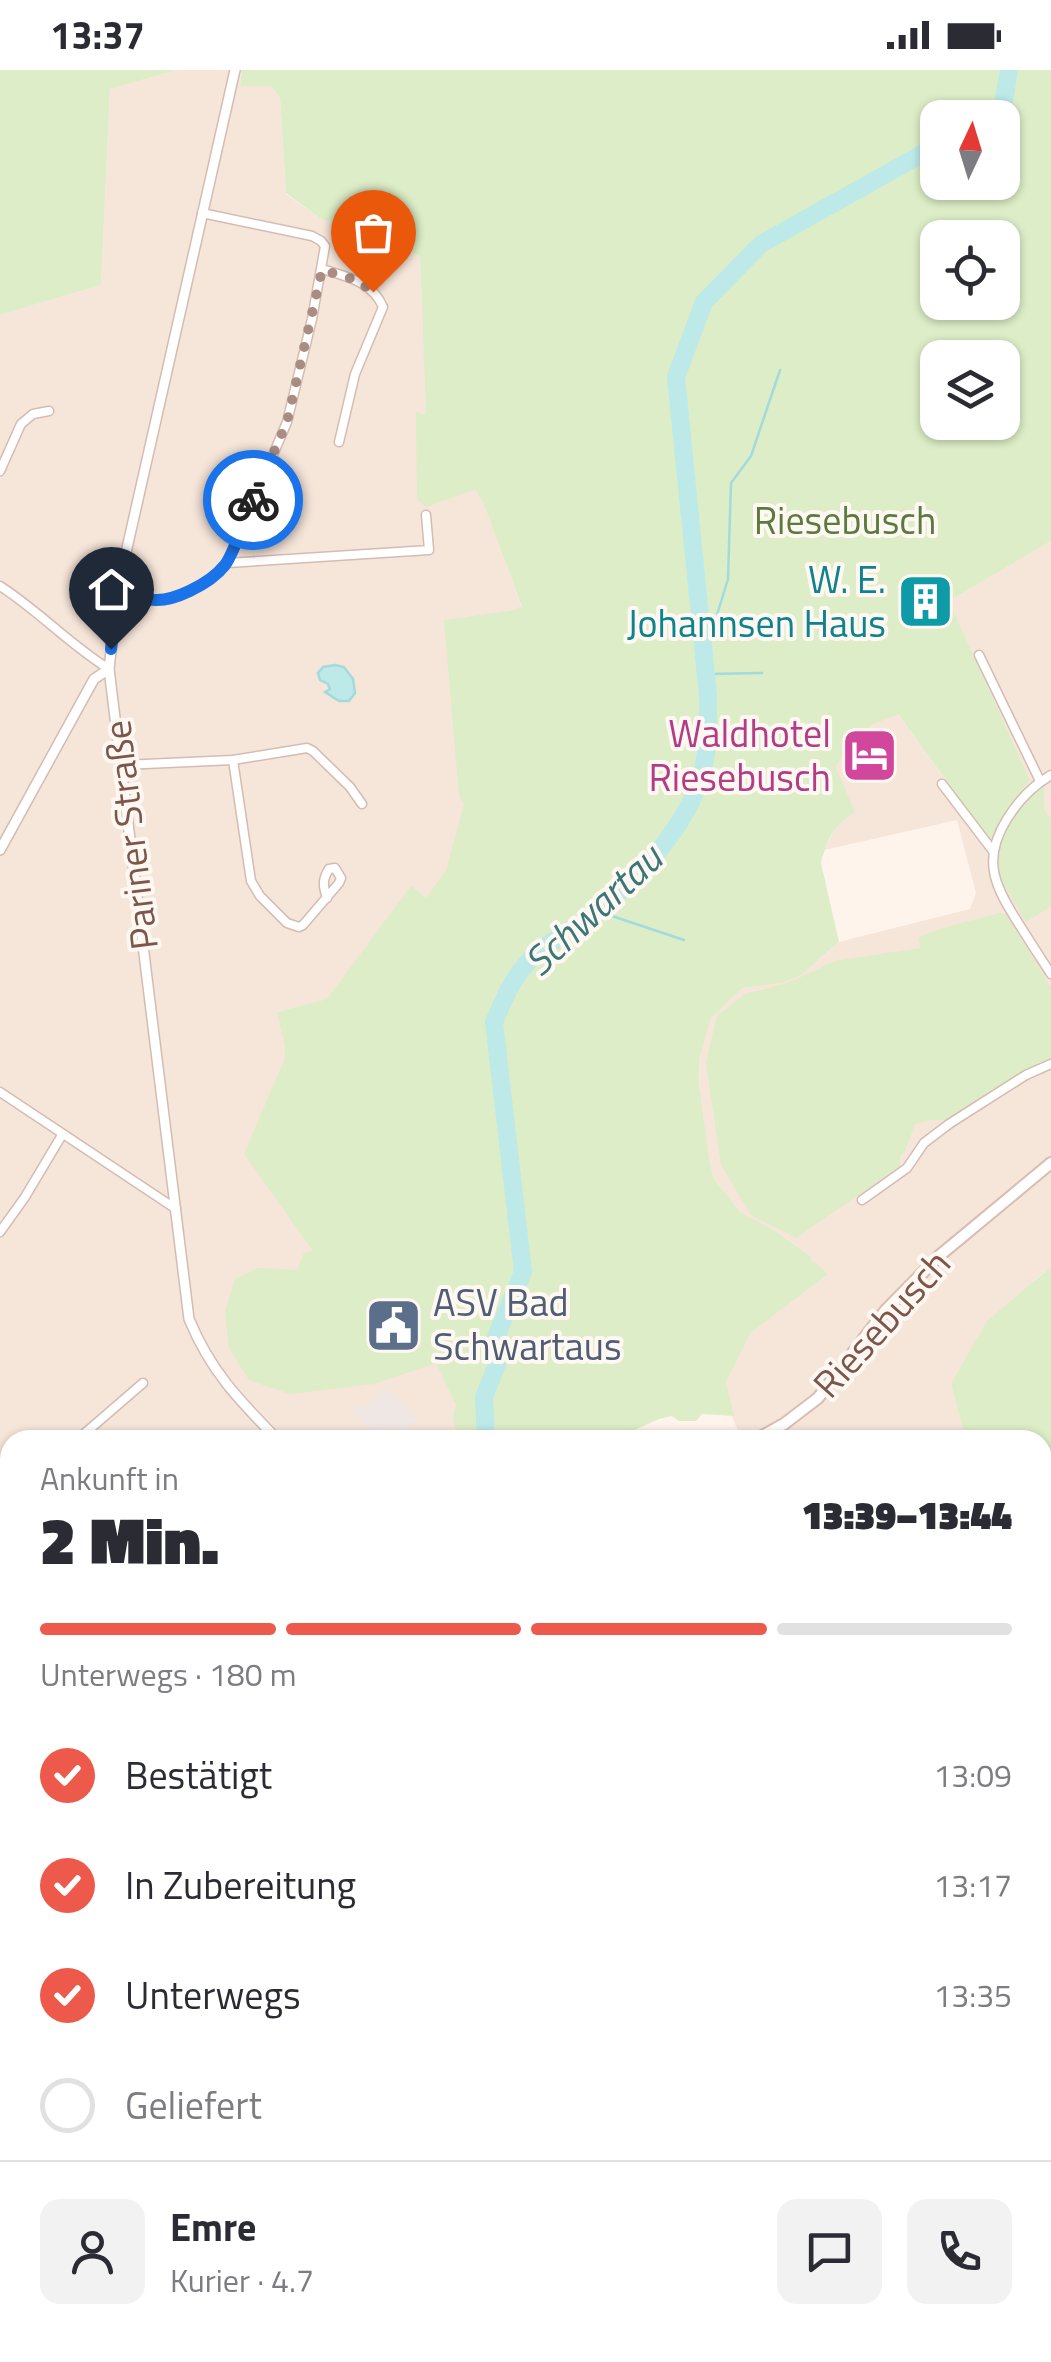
<!DOCTYPE html>
<html lang="de">
<meta charset="utf-8">
<style>
body{margin:0;font-family:"Titillium Web",sans-serif;background:#f2f2f3;color:#2b2b33;height:100vh;display:flex;flex-direction:column;font-size:38px;white-space:nowrap}
*{box-sizing:border-box;margin:0}
p{font-size:32px;color:#7c7c81}
.icon{flex:none;width:55px;height:55px;fill:none;stroke:currentColor;stroke-width:2;stroke-linecap:round;stroke-linejoin:round}
.map{position:relative;flex:1;overflow:hidden}
.drawer{position:absolute;left:0px;top:1360px;width:1052px;height:932px;display:flex;flex-direction:column;background:#fff;border-radius:30px 30px 0 0;box-shadow:0 2px 8px #0004}
.drawer>*{flex:none}
.needle{width:65px;rotate:4deg}
.fabs{position:absolute;left:920px;top:30px;display:grid;gap:20px}
.fabs a{display:grid;place-items:center;width:100px;height:100px;border-radius:20px;background:#fff;box-shadow:0 2px 8px #0004;font-size:50px}
.pin{position:absolute;display:grid;place-items:center;width:85px;height:85px;color:#fff;margin:-102px -42px;border-radius:50% 50% 50% 0;rotate:-45deg;box-shadow:0 0 10px #0007}
.pin .icon{rotate:45deg}
.courier{position:absolute;display:grid;place-items:center;width:100px;height:100px;margin:-50px;border:8px solid #1a73e8;border-radius:50%;background:#fff;color:#222;box-shadow:0 2px 12px #0007}
.summary em{font-style:normal;font-weight:800}
.summary div{display:flex;flex-direction:column-reverse}
.summary{display:flex;align-items:center;justify-content:space-between;height:170px;padding:0 40px}
h1{font-size:65px;font-weight:800;line-height:75px}
.bar{display:grid;grid-template-columns:repeat(4,1fr);gap:15px 10px;align-content:center;height:120px;padding:0 40px}
.bar i{height:12px;border-radius:8px;background:#e1e1e2}
.bar .on{background:#ed5a4b}
.bar p{grid-column:span 4}
.line{display:flex;align-items:center;gap:25px;padding:0 40px;border-top:2px solid #e1e1e2}
.line div{flex:1}
.round{display:grid;place-items:center;flex:none;width:105px;height:105px;border-radius:20px;background:#f2f2f3}
ol{padding:0 40px;list-style:none}
li{display:flex;align-items:center;gap:30px;height:110px}
li p{margin-inline-start:auto}
li .icon{padding:10px;border-radius:50%;background:#ed5a4b;color:#fff;stroke-width:4}
li:last-child{color:#7c7c81}
li i{width:55px;height:55px;border:5px solid #e1e1e2;border-radius:50%}
.status{display:flex;justify-content:space-between;align-items:center;height:70px;padding:0 50px;background:#fff;direction:ltr}
.status svg{height:28px;fill:currentColor}
.map>svg:first-child{display:block}
</style>
<div class="status"><b>13:37</b><svg viewBox="0 0 49 12"><path d="M0 12V9h3v3zM5 12V6h3v6zM10 12V3h3v9zM15 12V0h3v12zM26 1h20v11H26zM47 4h2v5h-2z"/></svg></div>
<div class="map">
<svg width="1051" height="2292" viewBox="0 0 1051 2292">
<rect width="100%" height="100%" fill="#fef4eb"/>
<g fill="#f6e5d9">
<path d="M177,0h65l-2,15 31,1 9,12 6,96 35,25 99,37 6,150 8,93 44,-11 44,120 -83,288 -76,94 -86,22 195,428h-462v722l-10,-4v-1843l101,-30 9,-196z"/>
<path d="M1051,471v726l-16,13 -84,104 15,56h-234l8,-5 -18,-41 16,-39 18,-34 54,-65 -35,-25 -35,-19 -26,-33 -14,-51 -1,-68 12,-42 32,-30 38,-5 39,-24 19,-17 131,-33 6,-16 -19,-73 -133,30 16,-30 -7,-54 22,-31 39,-26 96,132h2l18,-35 20,-26 -81,-179z"/>
<path d="M632,2282h302l4,10h-307z"/>
</g>
<path fill="#efe7e3" d="M385,1318l33,32 -15,16 -11,-10 -13,12 -27,-27 8,-7 5,4z"/>
<g fill="#dcedc7" fill-rule="evenodd">
<path d="M0,0h177l-67,19 -9,196 -101,30z"/>
<path d="M242,0h809v471l-102,60 81,179 -20,26 -20,35 -92,-127 -27,11 -36,41 20,46c-21,13 -28,27 -34,51l18,79 -38,33 -20,8 -38,5 -32,30 -12,42v25l10,75 5,19 26,33 35,19 35,25 1,4 17,14 -78,59 -24,50 8,33 -32,-2 -6,7h-17l-7,-5 -13,3 -47,21h-154l-5,-23 3,-12 -20,-42 -62,21 -84,10 -41,-14 -20,-32 -4,-36 10,-33 22,-11 40,2 7,-17 9,-2 -69,-97 41,-96v-12l-8,-34 50,-13 84,-113 15,12 20,-27 18,-67 -5,-9 -15,-175 66,-9 12,-4 -39,-105 -8,-13 -49,18 -9,-8 -1,-87 10,3 -6,-159 -99,-37 -35,-26 -6,-95 -9,-12h-31zM938,48h64v64h-64zM938,168h64v64h-64zM938,288h64v64h-64z"/>
<path d="M1044,713v26l7,11v86l-25,16 -22,-37 -5,-2c-2,-10 -4,-22 -2,-33 5,-26 27,-51 47,-67z"/>
<path d="M999,843l6,1 4,5 42,69v71l-28,13 -76,48h-17l-15,4 -10,27 -5,5v10l-104,72 -45,-23 -30,-50 -15,-102 11,-47 28,-22 43,-11 47,-22 85,-13 -1,-10c22,-12 55,-17 80,-25z"/>
<path d="M1051,1197v405h-9v-232h-76l-15,-56 36,-63z"/>
<path d="M1043,1883l8,2v407h-113l-4,-9 108,-1z"/>
<path d="M0,2088l10,4v190l88,1 -2,9h-96z"/>
</g>
<g fill="#bde9e9" stroke="#a3dbdc" stroke-width="2.5">
<path d="M335,595l9,2 9,12 2,14 -6,8h-10l-14,-9 5,-3 -2,-5 -8,-4 -2,-7 5,-6z"/>
<path d="M1043,1598h8v287l-9,-2z"/>
</g>
<g fill="none" stroke-linecap="round" stroke-linejoin="round">
<g stroke="#a3dbdc" stroke-width="2.5">
<path d="M705,584l23,-75 3,-96 20,-27 29,-86"/>
<path d="M707,604l55,-1"/>
<path d="M597,841l87,29"/>
</g>
<g stroke="#bde9e9" stroke-width="18">
<path d="M985,48l18,-12 6,-36"/>
<path d="M486,1370l-2,-43 14,-35 -2,-25 27,-65 -29,-250c9,-21 18,-43 34,-60 17,-19 47,-34 68,-50 44,-36 90,-83 106,-139 7,-25 6,-52 6,-77l-32,-319 28,-75 57,-58 177,-99"/>
<path d="M1042,1579h9"/>
</g>
<defs>
<path id="pedestrian" d="M534,2292l2,-10"/>
<g id="minor">
<path d="M202,143l110,23 9,5 4,5 -13,73 -25,103 -60,141"/>
<path d="M322,199c25,8 50,12 61,38l-28,67 -16,68"/>
<path d="M0,401l21,-47 12,-10 16,-3"/>
<path d="M0,516c39,25 70,59 109,83"/>
<path d="M118,518c10,4 21,9 31,11 26,7 61,-17 78,-36l202,-13 -3,-35"/>
<path d="M979,585l61,126"/>
<path d="M233,690l18,121 9,15 27,27 12,4 4,-2 36,-42 2,-5 -6,-10 -6,1c-7,11 -6,17 -2,29"/>
<path d="M123,695l110,-5 74,-12 6,3 37,36 12,17"/>
<path d="M1051,705c-19,11 -33,26 -44,44 -25,40 -13,66 10,102 11,18 23,36 34,53"/>
<path d="M942,714l51,67"/>
<path d="M0,1022l176,117"/>
<path d="M862,1130l45,-32 17,-25 25,-19 77,-49 25,-11"/>
<path d="M0,1162l25,-35 37,-62"/>
<path d="M77,1370l66,-57"/>
<path d="M0,1434l10,-8"/>
<path d="M0,1621l10,6"/>
<path d="M0,1763l10,-10"/>
<path d="M0,1764l10,7"/>
<path d="M0,2074l10,6"/>
<path d="M719,2282v10"/>
<path d="M858,2282l4,10"/>
<path d="M630,2292l1,-10"/>
</g>
<g id="tertiary">
<path d="M235,0l-117,518 -9,81 80,650c22,53 50,81 89,121"/>
<path d="M0,780l94,-171 15,-10"/>
<path d="M1042,2057l9,2"/>
</g>
<g id="secondary">
<path d="M755,1370l29,-16 34,-26 67,-87 54,-55 112,-93"/>
<path d="M0,1893l10,4"/>
</g>
<path id="primary" d="M307,2282l3,10"/>
</defs>
<use href="#pedestrian" stroke="#d4bcb2" stroke-width="9"/>
<use href="#minor" stroke="#d4bcb2" stroke-width="11"/>
<use href="#tertiary" stroke="#d4bcb2" stroke-width="12"/>
<use href="#secondary" stroke="#d9bdb1" stroke-width="14"/>
<use href="#primary" stroke="#dad0cd" stroke-width="15"/>
<use href="#pedestrian" stroke="#fff" stroke-width="5"/>
<use href="#minor" stroke="#fff" stroke-width="8"/>
<use href="#tertiary" stroke="#fff" stroke-width="9"/>
<use href="#secondary" stroke="#fff" stroke-width="10"/>
<use href="#primary" stroke="#fecfa1" stroke-width="11"/>
</g>
<g fill="none" stroke-linecap="round" stroke-linejoin="round">
<path stroke="#a98d83" stroke-width="10" stroke-dasharray="0 18" d="M253,430l34,-78 35,-152 34,10 17,12"/>
<path stroke="#1a73e8" stroke-width="12" d="M111,579l7,-61c10,3 20,9 30,11 22,6 63,-16 77,-34 10,-14 20,-47 28,-65"/>
</g>
<defs>
<symbol id="building-square" viewBox="-11 -11 22 22"><rect x="-9" y="-9" width="18" height="18" rx="4" fill="#0f9aa8" stroke="#fff8f2"/><path d="M-4-6H4V6H1V3H-1V6H-4ZM-2.5-4.3h1.7v1.8h-1.7ZM.8-4.3h1.7v1.8H.8ZM-2.5-1h1.7V.8h-1.7ZM.8-1h1.7V.8H.8Z" fill="#fff"/></symbol>
<symbol id="hotel-square" viewBox="-11 -11 22 22"><rect x="-9" y="-9" width="18" height="18" rx="4" fill="#d1479c" stroke="#fff8f2"/><path d="M-6-4.5h1.5V1H6V5H4.5V3h-9V5H-6ZM-4 0a1.8 1.8 0 1 1 3.6 0ZM.5 0V-2.5h3Q6-2.5 6 0Z" fill="#fff"/></symbol>
<symbol id="civic-square" viewBox="-11 -11 22 22"><rect x="-9" y="-9" width="18" height="18" rx="4" fill="#5c6f8a" stroke="#fff8f2"/><path d="M-.6-6.5H3V-4.5H.6V-3L4-1V1h2V6H-6V1h2V-1L-.6-3ZM-1.2 2.5V6h2.4V2.5Z" fill="#fff"/></symbol>
</defs>
<g fill-rule="evenodd">
<use href="#building-square" x="894" y="500" width="63" height="63"/>
<use href="#hotel-square" x="838" y="654" width="63" height="63"/>
<use href="#civic-square" x="362" y="1224" width="63" height="63"/>
</g>
<g text-anchor="middle" stroke-width="8" stroke-linejoin="round" paint-order="stroke">
<g font-size="38" fill="#597b3f" stroke="#fff8f2">
<text x="845" y="464">Riesebusch</text>
</g>
<g font-size="38" fill="#0d838f" stroke="#fff8f2" text-anchor="end">
<text x="886" y="523">W. E.<tspan x="886" dy="44">Johannsen Haus</tspan></text>
</g>
<g font-size="38" fill="#b23c85" stroke="#fff8f2" text-anchor="end">
<text x="831" y="677">Waldhotel<tspan x="831" dy="44">Riesebusch</tspan></text>
</g>
<g font-size="38" fill="#7b564b" stroke="#fff8f2">
<text transform="translate(131 765) rotate(-97)" y="13">Pariner Straße</text>
<text transform="translate(882 1254) rotate(-48)" y="13">Riesebusch</text>
</g>
<g font-size="38" fill="#4e5e75" stroke="#fff8f2" text-anchor="start">
<text x="433" y="1246">ASV Bad<tspan x="433" dy="44">Schwartaus</tspan></text>
</g>
<g font-size="40" font-style="italic" fill="#3a7779" stroke="#fff8f2">
<text transform="translate(593 840) rotate(-43)" y="14">Schwartau</text>
</g>
</g>
</svg>
<div class="fabs">
<a><svg class="needle" viewBox="-14 -14 28 28"><path d="M0-13l5 13h-10z" fill="#e53935"/><path d="M0 13l5-13h-10z" fill="#7c7c81"/></svg></a>
<a><svg class="icon" aria-label="locate" viewBox="0 0 24 24"><circle cx="12" cy="12" r="6"/><path d="M12 2v4M12 18v4M2 12h4M18 12h4"/></svg></a>
<a><svg class="icon" aria-label="layers" viewBox="0 0 24 24"><path d="M12 4l9 5-9 5-9-5zM3 14l9 5 9-5"/></svg></a>
</div>
<div class="pin" style="left:373px;top:222px;background:#ea580c"><svg class="icon" aria-label="bag" viewBox="0 0 24 24"><path d="M5 8h14l-1 12H6zM9 8a3 3 0 0 1 6 0"/></svg></div>
<div class="pin" style="left:111px;top:579px;background:#1f2937"><svg class="icon" aria-label="home" viewBox="0 0 24 24"><path d="M3 11l9-7 9 7M6 9v11h12V9"/></svg></div>
<div class="courier" style="left:253px;top:430px"><svg class="icon" aria-label="bike" viewBox="0 0 24 24"><circle cx="6" cy="16" r="4"/><circle cx="18" cy="16" r="4"/><path d="M6 16l4-8h5l3 8M10 8l3 8H6M13 5h3"/></svg></div>
<section class="drawer">
<div class="summary"><div><h1>2 Min.</h1><p>Ankunft in</p></div><em>13:39–13:44</em></div>
<div class="bar"><i class="on"></i><i class="on"></i><i class="on"></i><i></i><p>Unterwegs · 180 m</p></div>
<ol>
<li><svg class="icon" aria-label="check" viewBox="0 0 24 24"><path d="M5 12l5 5 9-10"/></svg>Bestätigt<p>13:09</p></li>
<li><svg class="icon" aria-label="check" viewBox="0 0 24 24"><path d="M5 12l5 5 9-10"/></svg>In Zubereitung<p>13:17</p></li>
<li><svg class="icon" aria-label="check" viewBox="0 0 24 24"><path d="M5 12l5 5 9-10"/></svg>Unterwegs<p>13:35</p></li>
<li><i></i>Geliefert</li>
</ol>
<div class="line" style="height:180px"><a class="round"><svg class="icon" aria-label="person" viewBox="0 0 24 24"><circle cx="12" cy="8" r="4"/><path d="M4 21q1-7 8-7t8 7"/></svg></a><div><b>Emre</b><p>Kurier · 4.7</p></div><a class="round"><svg class="icon" aria-label="chat" viewBox="0 0 24 24"><path d="M4 5h16v11H9l-5 4z"/></svg></a><a class="round"><svg class="icon" aria-label="phone" viewBox="0 0 24 24"><path d="M5 4h4l2 5-3 2q2 4 5 5l2-3 5 2v4C11 20 4 13 5 4z"/></svg></a></div>
</section>
</div>
